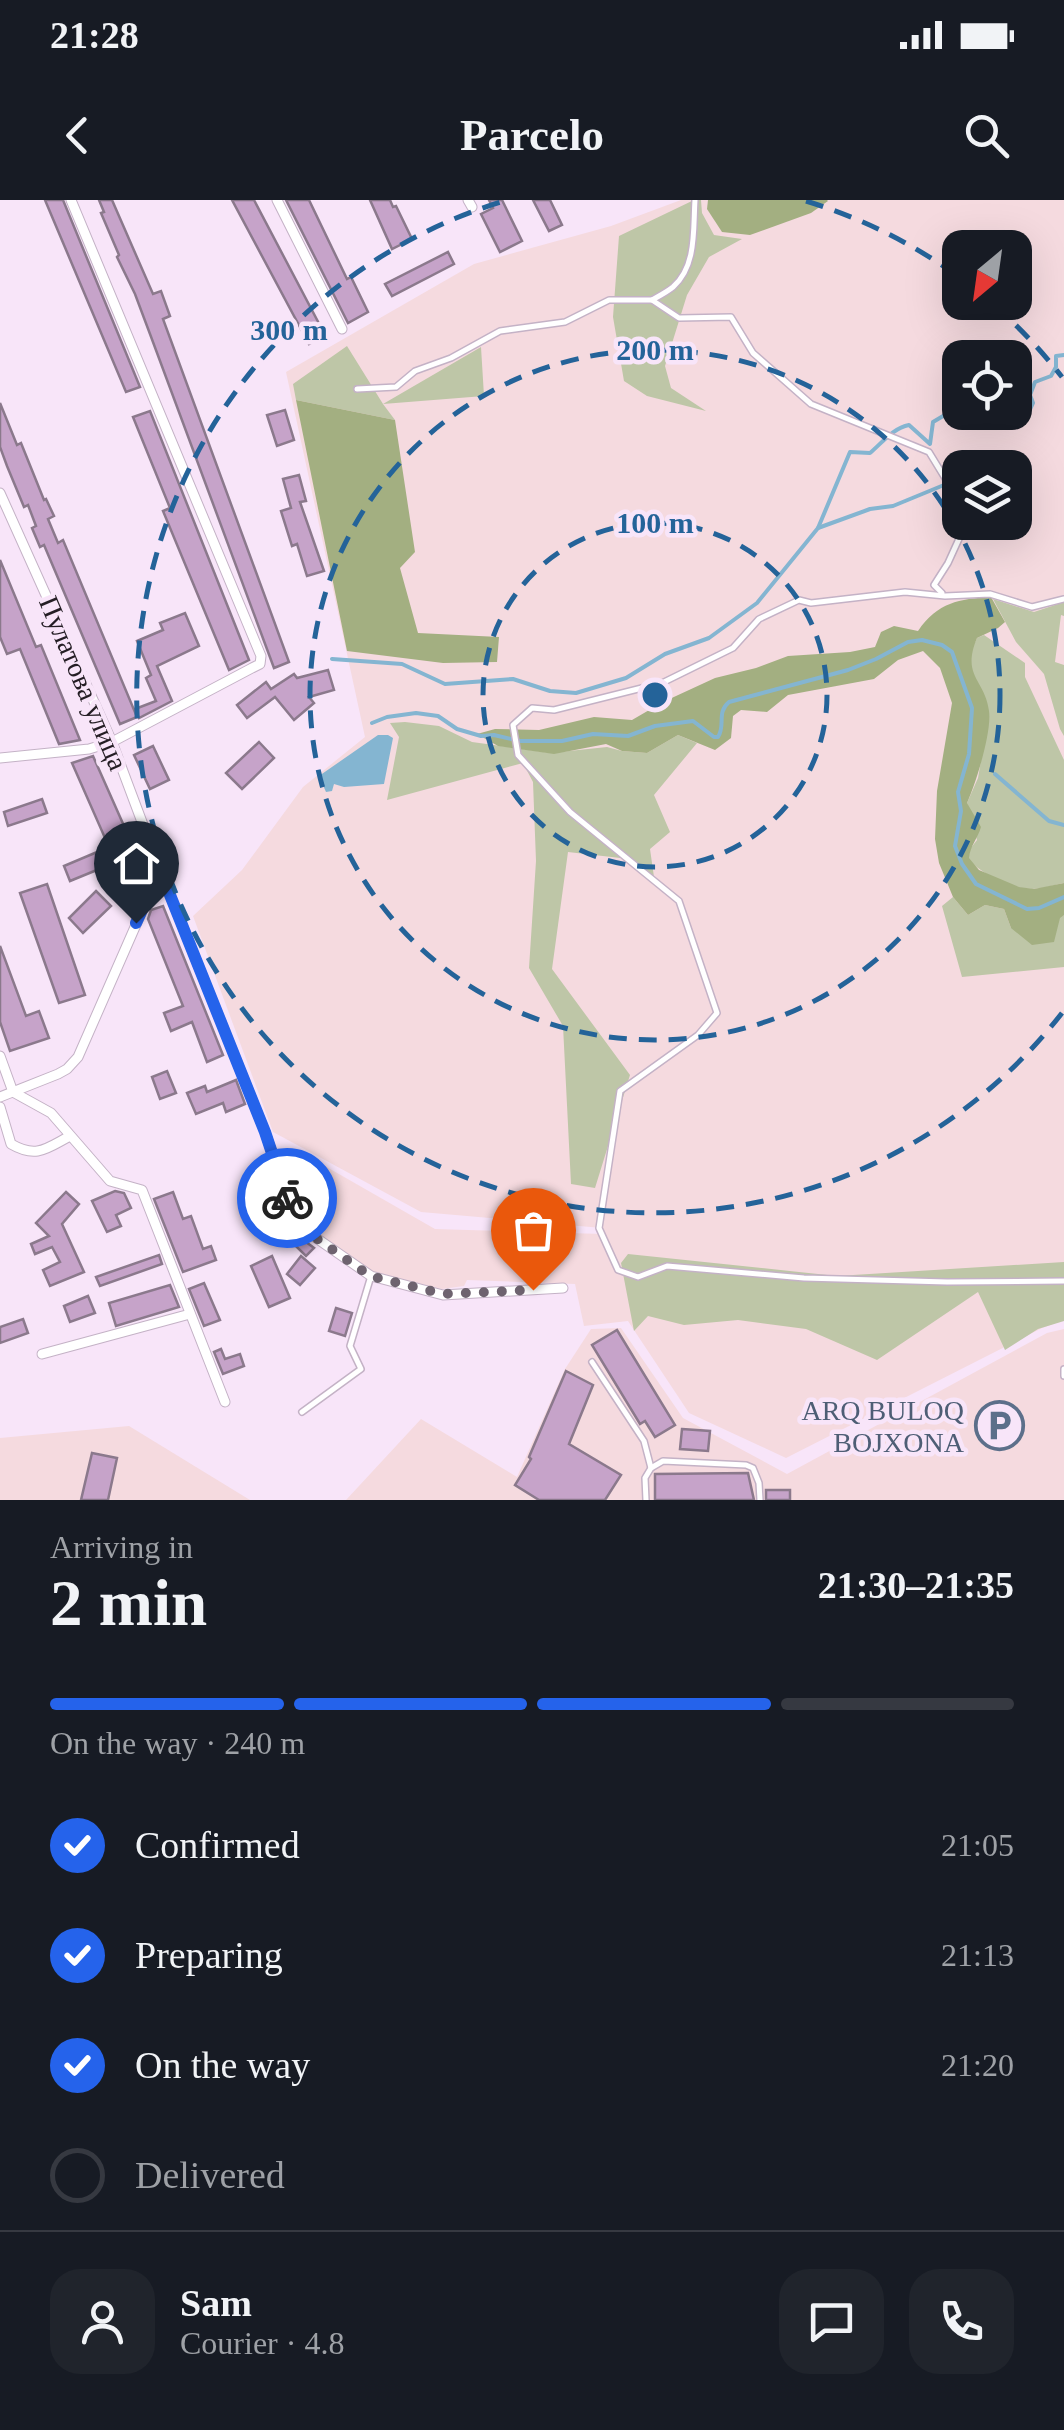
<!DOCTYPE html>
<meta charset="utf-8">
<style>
body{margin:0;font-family:"Times New Roman",serif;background:#20242c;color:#f1f3f6;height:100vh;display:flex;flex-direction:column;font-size:38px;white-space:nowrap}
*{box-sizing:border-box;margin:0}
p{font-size:32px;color:#9ea1a6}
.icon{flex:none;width:55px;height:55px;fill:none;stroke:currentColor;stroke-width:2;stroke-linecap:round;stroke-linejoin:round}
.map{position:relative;height:1300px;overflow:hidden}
.panel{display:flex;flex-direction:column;background:#171b24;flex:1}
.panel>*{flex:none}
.needle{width:65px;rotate:209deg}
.controls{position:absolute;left:942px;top:30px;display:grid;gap:20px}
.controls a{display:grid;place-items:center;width:90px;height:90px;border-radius:20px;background:#171b24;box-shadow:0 10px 40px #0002;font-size:50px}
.pin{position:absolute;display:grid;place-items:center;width:85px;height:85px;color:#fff;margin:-102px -42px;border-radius:50% 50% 50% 0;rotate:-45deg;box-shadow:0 0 10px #0007}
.pin .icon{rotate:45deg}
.courier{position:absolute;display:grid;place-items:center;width:100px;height:100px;margin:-50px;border:8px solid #2563eb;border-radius:50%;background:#fff;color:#222;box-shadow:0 2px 12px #0007}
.overview em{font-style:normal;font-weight:700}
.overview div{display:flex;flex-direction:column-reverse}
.overview{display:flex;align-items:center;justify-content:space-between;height:170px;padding:0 50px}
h1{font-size:65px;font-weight:700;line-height:75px}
.bar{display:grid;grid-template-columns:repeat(4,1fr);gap:15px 10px;align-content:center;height:120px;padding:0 50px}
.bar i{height:12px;border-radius:8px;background:#363941}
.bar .selected{background:#2563eb}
.bar p{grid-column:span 4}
.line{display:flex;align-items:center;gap:25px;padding:0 50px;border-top:2px solid #363941}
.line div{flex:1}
.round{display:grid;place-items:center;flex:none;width:105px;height:105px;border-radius:30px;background:#20242c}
ol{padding:0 50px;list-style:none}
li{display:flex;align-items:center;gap:30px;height:110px}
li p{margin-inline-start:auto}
li .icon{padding:10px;border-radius:50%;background:#2563eb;color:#fff;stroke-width:4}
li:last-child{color:#9ea1a6}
li i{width:55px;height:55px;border:5px solid #363941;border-radius:50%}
.status{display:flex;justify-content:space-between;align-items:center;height:70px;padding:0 50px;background:#171b24;direction:ltr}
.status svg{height:28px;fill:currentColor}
header{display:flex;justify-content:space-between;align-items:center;height:130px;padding:0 50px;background:#171b24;font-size:45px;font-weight:700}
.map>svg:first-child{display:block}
</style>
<div class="status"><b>21:28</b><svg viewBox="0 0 49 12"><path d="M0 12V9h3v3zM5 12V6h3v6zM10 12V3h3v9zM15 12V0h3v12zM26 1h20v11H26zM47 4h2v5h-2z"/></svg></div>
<header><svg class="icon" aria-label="back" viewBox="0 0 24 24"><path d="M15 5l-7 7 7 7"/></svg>Parcelo<svg class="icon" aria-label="search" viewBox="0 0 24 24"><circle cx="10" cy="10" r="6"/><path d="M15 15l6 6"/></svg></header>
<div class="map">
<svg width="1064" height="1300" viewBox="0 0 1064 1300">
<rect width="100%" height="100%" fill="#f8e5f9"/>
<g fill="#f5dadf" fill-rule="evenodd">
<path d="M681,0h383v1120l-22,8 -256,130 -97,-45 -61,-92 -44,5 -9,-42 -108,-4 -3,6 -22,3 -70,-17 -74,-52 -10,-53 9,-17 138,79 168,5 -1,-6 -181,-16 -148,-80 -80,-216 49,-46 61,-83 62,-50 -79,-365 188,-108 137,-38zM960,48h55v54h-55zM960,158h55v54h-55zM960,268h55v54h-55z"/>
<path d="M621,1128l62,90 104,56 260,-141 17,-4v171h-718l75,-81 96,58 48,-108 26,-40z"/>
<path d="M129,1226l121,74h-250v-62z"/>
</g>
<g fill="#bec6a7">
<path d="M694,0h7l1,13 12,22 28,4 -33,18 -22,38 -22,71 6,22 35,23 -59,-15 -23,-15 -11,-64 6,-81z"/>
<path d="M347,146l36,58 98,-57 3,49 -101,8 12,16 -99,-20 -3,-16z"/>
<path d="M993,399l41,13 30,-10v14l-3,-1 -6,47 9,3v71l-4,-7 -16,-55 -28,-32z"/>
<path d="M984,435l41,28v14l39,83v123c-10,2 -22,6 -32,6 -23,0 -50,-15 -65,-31l3,-9 7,-9 -10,-37 11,-25 11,-64 -18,-42v-21l6,-13z"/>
<path d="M405,522l34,4 33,16 78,11 57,-6 15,4 25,2 31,-18 19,8 -43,52 16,37 -20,17 4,28 -25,-18 -61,-7 -16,117 78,106 -35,113 -24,-4 -8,-158 -34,-58 7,-107 -3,-79 -10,-19 -136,37 12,-63 -9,-14z"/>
<path d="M953,697l15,18 17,-10 19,4 7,19 53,-13v52l-102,10 -20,-71z"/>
<path d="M628,1054l209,22 227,-14v59l-26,8 -33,21 -27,-58 -101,68 -71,-31 -68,-9 -54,5 -36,-9 -14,15 -13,-68z"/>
</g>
<g fill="#a3af81">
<path d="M708,0h119l1,1 -17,12 -61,22 -28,-3 -15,-23z"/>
<path d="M296,200l99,20 20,132 -15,16 18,65 81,4 -2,25 -54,1 -96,-12z"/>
<path d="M991,397l14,25 -7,6 -21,10c-16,39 8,41 12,73 3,21 -13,72 -22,92l14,24c-3,11 -11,19 -12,31l10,12 40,17 15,2 30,-6v32l-4,3 -6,24 -22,3 -21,-17 -7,-19 -19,-4 -17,10 -15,-18 -14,-34 -4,-24 2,-48 15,-88 -12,-35 -17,-17 -25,9 -24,19 -86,16 -21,17 -26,-2 -8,6 -2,22 -16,12 -37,-15 -31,18 -25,-2 -16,-7 -52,10 -56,-8 -21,-12 18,-5 44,1 55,-13 38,3 31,-18 52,-24 41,-10 32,-12 62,-4 25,-5 6,-15 13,-6 24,5c20,-29 41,-32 73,-34z"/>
</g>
<path fill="#84b5d1" d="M378,535h10l5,3 -9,46 -40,3 -10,-3 -2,7 -6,1 -7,-16z"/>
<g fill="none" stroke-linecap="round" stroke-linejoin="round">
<g stroke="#84b5d1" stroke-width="4">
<path d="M997,212l14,10 16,-6 6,-13 -3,-8 5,-13 16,-6 5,-9v-11l8,-1"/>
<path d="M818,328l52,-19 23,-3 51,-21"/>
<path d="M332,459l70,5 43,20 68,-5 37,12 26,2 50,-15 39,-24 44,-16 48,-35 61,-75 32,-76 20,1c12,-10 23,-25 39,-28l21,19 3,-22 27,-16"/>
<path d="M372,523l15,-6 29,-4 22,3 19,13 24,7 13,-1 26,6h42l31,-7 35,2 27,-10 38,-5 21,16h4c8,-12 -2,-24 11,-35l119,-32 28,-11 32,-17 14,-2 20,5 10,7 20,56 -3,46 -11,38 3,19 -6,35 7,18 14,20 51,25 12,-1 25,-11"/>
<path d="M995,574l54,47 15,4"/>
</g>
</g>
<g fill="#c6a3c9" stroke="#8b798c" stroke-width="2.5">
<path d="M45,0h18l77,187 -14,5z"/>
<path d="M99,0h13l41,94 8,-3 9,25 -7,3 126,343 -15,6 -124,-334 -15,-40 -18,-37 2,-2 -18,-42 3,-1z"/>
<path d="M232,0h22l71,135 -16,9z"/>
<path d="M286,0h23l38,79 4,-2 17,35 -20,11z"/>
<path d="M370,0h20l3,7 3,-1 16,33 -20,10z"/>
<path d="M489,0h13l20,41 -22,11 -19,-38 12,-6z"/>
<path d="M533,0h17l12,25 -13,6z"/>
<path d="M448,52l6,12 -62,32 -7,-12z"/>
<path d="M0,203l17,42 4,-2 23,57 2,-1 8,17 -6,3 10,24 5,-3 74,177 -17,7 -76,-179 -4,2 -8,-19 4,-2 -8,-21 -4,2 -17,-41 -7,-19z"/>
<path d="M285,210l9,30 -17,6 -10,-31z"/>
<path d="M150,211l99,249 -20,10 -66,-159 7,-3 -37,-91z"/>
<path d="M299,275l7,26 -6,1 24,69 -17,5 -10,-32 -5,2 -11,-35 10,-3 -8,-29z"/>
<path d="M0,360l36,87 5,-2 39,95 -21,4 -39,-95 -13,5 -7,-17z"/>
<path d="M185,413l14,33 -42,20 15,35 -33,17 -4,-9 21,-8 -10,-23 5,-3 -14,-34 26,-11 -3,-7z"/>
<path d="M328,470l6,20 -25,7 5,6 -20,17 -19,-23 -28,21 -10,-13 29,-23 5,7 23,-15 3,4z"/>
<path d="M259,542l15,16 -32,31 -16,-16z"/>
<path d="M153,546l16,34 -19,9 -16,-34z"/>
<path d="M93,556l35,79 -4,2 7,19 -61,25 -6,-15 45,-19 -37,-84z"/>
<path d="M42,599l5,14 -39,13 -4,-14z"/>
<path d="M47,684l38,111 -26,8 -39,-110z"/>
<path d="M96,691l15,15 -28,27 -14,-15z"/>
<path d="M163,706l60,149 -16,7 -15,-40 -21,9 -7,-18 19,-7 -35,-87 3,-9z"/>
<path d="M0,746l26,70 13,-5 10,27 -39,13 -10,-29z"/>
<path d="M167,871l9,22 -16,6 -8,-22z"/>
<path d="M236,880l9,24 -19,8 -3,-9 -27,11 -9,-21 18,-7 2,6z"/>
<path d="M259,983l8,20 19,18 4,9 24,18 -8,8 -52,-51 -5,2 -7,-17z"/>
<path d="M115,991l9,2 7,15 -15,7 5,11 -14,6 -15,-31z"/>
<path d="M66,992l13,12 -17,20 22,48 -34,14 -7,-16 17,-8 -8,-15 -17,7 -4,-10 18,-8 -13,-13z"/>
<path d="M173,992l10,27 8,-3 12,33 8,-3 5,14 -33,12 -29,-73z"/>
<path d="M159,1055l3,9 -62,22 -4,-9z"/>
<path d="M272,1056l18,42 -21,9 -18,-41z"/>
<path d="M301,1056l14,12 -15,17 -13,-11z"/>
<path d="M204,1083l16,37 -16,6 -15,-37z"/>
<path d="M170,1085l9,22 -63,19 -7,-23z"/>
<path d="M88,1096l7,17 -25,9 -6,-16z"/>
<path d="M336,1108l16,5 -7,23 -16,-5z"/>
<path d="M23,1119l5,14 -28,10v-16z"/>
<path d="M617,1130l58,95 -20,12 -10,-16 -5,3 -48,-79z"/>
<path d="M221,1149l4,10 15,-5 4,12 -21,8 -9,-22z"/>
<path d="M566,1171l27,14 -24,59 52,31 -16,25h-66l-24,-15 16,-26 -2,-2z"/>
<path d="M682,1229l28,2 -2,20 -28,-2z"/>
<path d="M92,1253l25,5 -9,42h-27z"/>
<path d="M748,1273l6,27h-99v-26z"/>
<rect x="766" y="1290" width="24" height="10"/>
</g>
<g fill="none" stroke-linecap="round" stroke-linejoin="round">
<defs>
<g id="service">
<path d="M652,100c7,-4 15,-8 21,-13 24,-21 20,-58 22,-87"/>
<path d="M357,189l39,-2 19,-16 36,-13 49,-27 65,-9 44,-22h43l27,18 52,-1 22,36 58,51 118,48 22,36 9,31"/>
<path d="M942,393l-8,-8 14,-22 15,-33 -2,-8"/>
<path d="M1064,399l-32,8 -42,-13 -45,2 -40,-4 -94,11 -12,-3 -40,19 -26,29 -71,35 -108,27 -22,-2 -19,17 5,30 52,57 109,89 38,112 -19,22 -78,56 -21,137 19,42 20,7 29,-11 137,12 143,4 117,-1"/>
<path d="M592,1162l52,79 7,27"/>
<path d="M1064,1169v7"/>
<path d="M302,1212l59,-43 -11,-23 21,-70"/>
<path d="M646,1300l-1,-22 6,-10 12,-7 83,4 7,3 6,15 1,17"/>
</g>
<g id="minor">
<path d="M277,0l65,129"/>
<path d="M468,0l4,7"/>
<path d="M0,293l112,249 48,128 105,262 31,92 75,52 72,19 120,-7"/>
<path d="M0,558l89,-9 23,-7 140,-74 8,-4 1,-8 -190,-456"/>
<path d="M0,856l13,36 38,21 59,68 32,9 83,212"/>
<path d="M0,897l58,-23 9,-5 11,-12 82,-187"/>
<path d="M0,907l11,37c26,15 36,4 59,-8"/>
<path d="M42,1154l148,-40"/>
</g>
</defs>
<use href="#service" stroke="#c4b2c6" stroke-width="8"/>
<use href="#minor" stroke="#c4b2c6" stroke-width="11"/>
<use href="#service" stroke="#fff" stroke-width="5"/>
<use href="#minor" stroke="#fff" stroke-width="9"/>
</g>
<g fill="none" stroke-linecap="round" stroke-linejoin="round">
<path stroke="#6e636f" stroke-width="10" stroke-dasharray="0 18" d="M287,998l9,26 74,52 73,18 90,-4"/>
<path stroke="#2563eb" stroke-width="12" d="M136,723l24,-53 105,262 22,66"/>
</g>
<g fill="none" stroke="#246399" stroke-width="5" stroke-dasharray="18 12">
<circle cx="655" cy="495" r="172"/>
<circle cx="655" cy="495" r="345"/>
<path d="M1062 813A517 517 0 1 1 504 1M806 1A517 517 0 0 1 959 77M994 105A517 517 0 0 1 1062 177"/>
</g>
<defs>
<symbol id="parking-ring" viewBox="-11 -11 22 22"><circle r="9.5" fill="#f8e5f9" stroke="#5c6f8a" stroke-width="1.5"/><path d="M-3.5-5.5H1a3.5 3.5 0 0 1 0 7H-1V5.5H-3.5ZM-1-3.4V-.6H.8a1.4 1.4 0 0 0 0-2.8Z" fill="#5c6f8a"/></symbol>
</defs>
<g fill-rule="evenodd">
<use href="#parking-ring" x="972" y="1198" width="55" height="55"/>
</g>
<g text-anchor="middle" stroke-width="9" stroke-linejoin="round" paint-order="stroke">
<g font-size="28" fill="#241d24" stroke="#f8e5f9">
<text transform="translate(84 483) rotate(67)" y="10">Пулатова улица</text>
</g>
<g font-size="28" fill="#4e5e75" stroke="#f8e5f9" text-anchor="end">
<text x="964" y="1220">ARQ BULOQ<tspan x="964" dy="32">BOJXONA</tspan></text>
</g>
</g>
<circle cx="655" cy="495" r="15" fill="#246399" stroke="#f8e5f9" stroke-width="5"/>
<g font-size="30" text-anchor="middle" font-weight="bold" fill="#246399" stroke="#f8e5f9" stroke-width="9" stroke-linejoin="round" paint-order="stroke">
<text x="289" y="140">300 m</text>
<text x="655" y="160">200 m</text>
<text x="655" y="333">100 m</text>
</g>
</svg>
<div class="controls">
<a><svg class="needle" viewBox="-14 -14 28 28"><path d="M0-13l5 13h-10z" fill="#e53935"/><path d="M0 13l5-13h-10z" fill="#9ea1a6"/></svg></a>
<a><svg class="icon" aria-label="locate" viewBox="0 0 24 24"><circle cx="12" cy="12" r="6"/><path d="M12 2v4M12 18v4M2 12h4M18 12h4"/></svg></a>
<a><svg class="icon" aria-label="layers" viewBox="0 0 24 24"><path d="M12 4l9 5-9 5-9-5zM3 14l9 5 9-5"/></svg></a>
</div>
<div class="pin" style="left:533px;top:1090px;background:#ea580c"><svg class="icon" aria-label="bag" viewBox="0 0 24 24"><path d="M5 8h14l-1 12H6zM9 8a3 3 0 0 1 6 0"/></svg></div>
<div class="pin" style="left:136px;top:723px;background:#1f2937"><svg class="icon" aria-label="home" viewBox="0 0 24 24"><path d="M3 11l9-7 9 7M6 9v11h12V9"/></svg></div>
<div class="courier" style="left:287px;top:998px"><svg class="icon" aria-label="bike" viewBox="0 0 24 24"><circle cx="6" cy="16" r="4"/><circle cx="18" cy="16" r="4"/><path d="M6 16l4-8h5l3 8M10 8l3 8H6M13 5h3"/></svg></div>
</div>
<section class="panel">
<div class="overview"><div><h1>2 min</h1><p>Arriving in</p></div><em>21:30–21:35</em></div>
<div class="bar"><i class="selected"></i><i class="selected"></i><i class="selected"></i><i></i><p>On the way · 240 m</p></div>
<ol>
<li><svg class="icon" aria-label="check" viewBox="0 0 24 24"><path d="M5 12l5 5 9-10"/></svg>Confirmed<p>21:05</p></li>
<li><svg class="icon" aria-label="check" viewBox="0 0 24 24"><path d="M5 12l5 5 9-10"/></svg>Preparing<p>21:13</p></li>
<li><svg class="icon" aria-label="check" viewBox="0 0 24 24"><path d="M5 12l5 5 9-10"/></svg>On the way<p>21:20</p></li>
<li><i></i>Delivered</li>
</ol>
<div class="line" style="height:180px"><a class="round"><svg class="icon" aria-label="person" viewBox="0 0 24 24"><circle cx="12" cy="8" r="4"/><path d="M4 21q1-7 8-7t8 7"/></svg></a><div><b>Sam</b><p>Courier · 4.8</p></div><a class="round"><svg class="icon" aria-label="chat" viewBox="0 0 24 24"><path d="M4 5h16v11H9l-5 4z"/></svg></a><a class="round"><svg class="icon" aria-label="phone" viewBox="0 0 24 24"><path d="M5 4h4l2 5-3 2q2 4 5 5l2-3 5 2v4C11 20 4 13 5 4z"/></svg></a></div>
</section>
